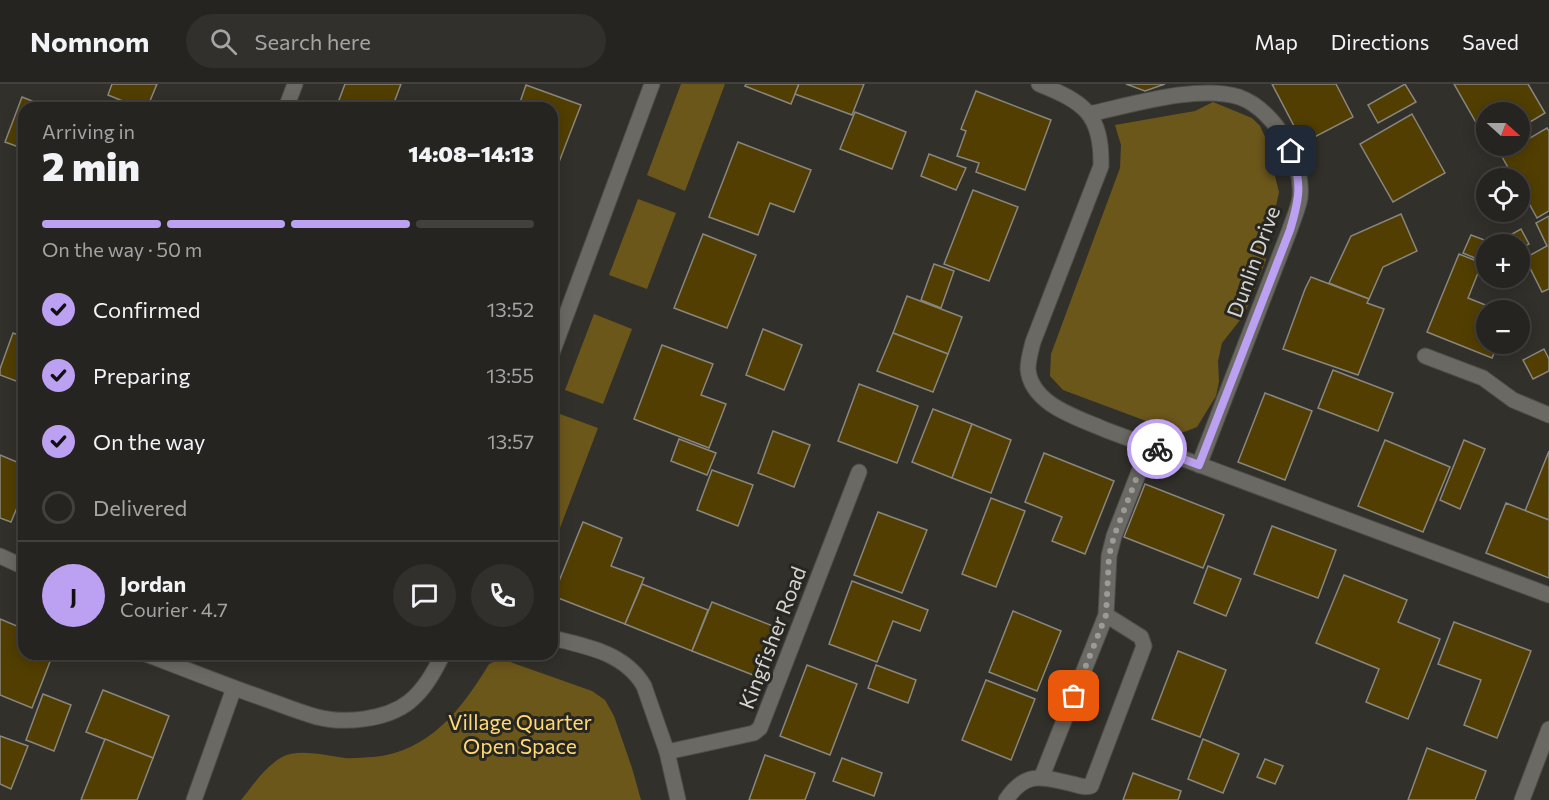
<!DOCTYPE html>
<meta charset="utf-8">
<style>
body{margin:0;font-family:Commissioner,sans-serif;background:#32302d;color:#f1f3f6;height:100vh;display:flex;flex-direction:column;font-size:22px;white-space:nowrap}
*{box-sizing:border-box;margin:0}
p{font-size:20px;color:#a4a4a5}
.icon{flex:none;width:33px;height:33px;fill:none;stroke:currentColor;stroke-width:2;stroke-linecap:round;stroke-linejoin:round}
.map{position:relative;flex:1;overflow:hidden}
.drawer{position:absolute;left:18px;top:18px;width:540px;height:558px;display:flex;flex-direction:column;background:#262420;border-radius:18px;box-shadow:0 3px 15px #0003,0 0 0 2px #42413e}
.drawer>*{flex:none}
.needle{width:39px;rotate:111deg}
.tools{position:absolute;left:1476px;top:18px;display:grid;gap:12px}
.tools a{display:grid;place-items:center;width:54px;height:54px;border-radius:50%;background:#262420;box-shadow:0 3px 15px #0003,0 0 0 2px #42413e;font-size:30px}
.pin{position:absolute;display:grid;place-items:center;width:51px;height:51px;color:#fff;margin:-26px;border-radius:12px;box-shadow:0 3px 9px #0006}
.courier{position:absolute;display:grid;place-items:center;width:60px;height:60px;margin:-30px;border:4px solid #bca0f2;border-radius:50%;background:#fff;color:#222;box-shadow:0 2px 8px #0007}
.headline em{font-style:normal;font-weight:800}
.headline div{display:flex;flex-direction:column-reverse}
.headline{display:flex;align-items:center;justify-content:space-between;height:102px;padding:0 24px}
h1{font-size:39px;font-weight:800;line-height:45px}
.bar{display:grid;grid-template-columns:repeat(4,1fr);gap:9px 6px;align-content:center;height:72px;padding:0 24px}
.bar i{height:8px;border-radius:4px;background:#42413e}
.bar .selected{background:#bca0f2}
.bar p{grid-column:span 4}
.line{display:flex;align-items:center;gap:15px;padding:0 24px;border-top:2px solid #42413e}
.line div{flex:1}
.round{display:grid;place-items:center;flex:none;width:63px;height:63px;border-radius:32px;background:#32302d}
ol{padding:0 24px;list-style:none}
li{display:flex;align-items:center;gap:18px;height:66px}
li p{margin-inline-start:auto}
li .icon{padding:6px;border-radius:50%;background:#bca0f2;color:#111;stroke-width:4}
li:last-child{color:#a4a4a5}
li i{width:33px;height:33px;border:3px solid #42413e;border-radius:50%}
header{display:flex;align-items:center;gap:36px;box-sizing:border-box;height:84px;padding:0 30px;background:#262420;border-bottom:2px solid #42413e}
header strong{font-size:28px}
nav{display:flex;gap:33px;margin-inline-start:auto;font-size:21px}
.search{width:420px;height:54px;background:#32302d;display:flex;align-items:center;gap:15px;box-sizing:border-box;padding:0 21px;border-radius:33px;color:#a4a4a5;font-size:22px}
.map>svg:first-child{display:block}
</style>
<header>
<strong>Nomnom</strong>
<div class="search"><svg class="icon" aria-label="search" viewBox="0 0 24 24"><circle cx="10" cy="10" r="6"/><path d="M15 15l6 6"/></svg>Search here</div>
<nav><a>Map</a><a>Directions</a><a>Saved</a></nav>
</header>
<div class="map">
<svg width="1549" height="716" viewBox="0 0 1549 716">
<rect width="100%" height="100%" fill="#32302b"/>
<g fill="#6c571b">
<path d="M681,0h44l-40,107 -38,-16z"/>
<path d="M1213,18l39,16 8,8 5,11 14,55 -3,14 -12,24v20l2,10 -22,55 -22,28 -4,18 1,21 -3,14 -19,31 -13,5 -11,-1 -110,-41 -13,-14 1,-22 69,-186 1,-23 -6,-20 80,-14z"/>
<path d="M638,115l38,14 -29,76 -38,-14z"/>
<path d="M594,230l38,15 -29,75 -38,-14z"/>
<path d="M560,330l38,14 -46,121v-113z"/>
<path d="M498,576l9,1 85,30 13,9 9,16 18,52 9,32h-400c12,-15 24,-33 41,-43 17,-9 45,-1 63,1 9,1 19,-1 28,-1 56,-5 89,-48 116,-93z"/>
</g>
<g fill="#513e00" stroke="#88867f" stroke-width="1.5">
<path d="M112,0h45l-10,24h-7l-32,-13z"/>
<path d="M345,0h56l-9,24h-56z"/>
<path d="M746,0h53l-8,20 -46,-18z"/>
<path d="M799,0h65l-12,31 -57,-21z"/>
<path d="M1126,0h39l-20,7z"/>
<path d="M1272,0h64l17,33 -50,26z"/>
<path d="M1405,0l11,18 -38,21 -10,-18z"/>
<path d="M1454,0h74l17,29 -25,15v-16h-34v28z"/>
<path d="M526,1l55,20 -27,70 -2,-1v-66h-34z"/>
<path d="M976,7l75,29 -26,70 -49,-18 3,-9 -22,-7 9,-25 -5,-2z"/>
<path d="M22,13l28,11h-26v41l-19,-7z"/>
<path d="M855,28l51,20 -14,37 -52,-20z"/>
<path d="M1412,30l33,59 -52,29 -33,-58z"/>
<path d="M1547,44l2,3v80l-12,7 -17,-31v-9h-6l-13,-23z"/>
<path d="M738,58l73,28 -17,42 -24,-9 -12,32 -49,-18z"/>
<path d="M929,70l37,14 -10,22 -35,-14z"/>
<path d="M973,106l45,17 -29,74 -45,-17z"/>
<path d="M1401,130l16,37 -34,16 -14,32 -40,-16 22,-47z"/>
<path d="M1549,132v73l-7,3 -17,-34 22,-12 -11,-23z"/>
<path d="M1521,145l8,15 -9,5v-5h-14l-3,-5z"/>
<path d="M703,150l53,21 -29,73 -53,-20z"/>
<path d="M1471,151l19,7 -4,2 -4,17 -19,-8z"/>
<path d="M1459,170l23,9 -14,35 30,12h-12v34h12l-6,14 -65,-26z"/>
<path d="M934,180l20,7 -13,37 -20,-8z"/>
<path d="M1311,193l58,22 -2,4 17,6 -26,66 -75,-26 22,-60z"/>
<path d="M907,212l55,21 -14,37 -55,-21z"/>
<path d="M763,245l39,16 -18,45 -38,-15z"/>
<path d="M13,249l11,4v47l-24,-9v-6z"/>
<path d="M893,249l55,21 -15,38 -56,-21z"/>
<path d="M662,261l51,19 -12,31 25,9 -17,44 -75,-29z"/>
<path d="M1544,265l5,10v12l-16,8 -10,-19z"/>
<path d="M1333,286l60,23 -15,38 -60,-23z"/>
<path d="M859,300l59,22 -21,57 -59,-22z"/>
<path d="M1265,309l47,18 -27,69 -47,-18z"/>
<path d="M933,325l39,15 -20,54 -40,-16z"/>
<path d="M972,340l39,16 -20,53 -39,-15z"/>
<path d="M773,347l37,14 -16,42 -36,-14z"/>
<path d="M679,355l37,14 -9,22 -36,-14z"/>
<path d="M1385,356l65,27 -27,65 -65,-26z"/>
<path d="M1464,356l21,9 -25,60 -20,-9z"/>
<path d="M1549,367v69l-24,-9z"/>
<path d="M1044,369l70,28 -29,73 -33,-13 10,-24 -37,-15z"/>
<path d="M0,371l24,10v26l-13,31 -11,-4z"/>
<path d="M712,386l41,15 -15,41 -41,-16z"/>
<path d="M1145,400l79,31 -21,53 -79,-31z"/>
<path d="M991,414l34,13 -29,76 -34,-13z"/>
<path d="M1506,419l43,17v58l-63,-25z"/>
<path d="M878,428l49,18 -25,63 -48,-18z"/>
<path d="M583,438l39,16 -11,28 33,12 -19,46 -72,-28z"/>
<path d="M1272,442l64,24 -18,48 -64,-24z"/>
<path d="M1208,482l33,13 -15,37 -32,-13z"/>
<path d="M1344,491l63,25 -9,22 42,17 -32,80 -42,-17 13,-33 -63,-26z"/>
<path d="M852,497l76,29 -8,21 -27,-10 -16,41 -48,-18z"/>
<path d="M642,500l66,26 -16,41 -67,-27z"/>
<path d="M712,518l66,26 -20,49 -66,-26z"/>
<path d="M1013,527l48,20 -24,60 -48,-19z"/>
<path d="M0,535l24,10v25h29l-21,54 -32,-13z"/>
<path d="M1454,538l77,29 -34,87 -33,-13 17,-45 -43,-16z"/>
<path d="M1178,567l48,19 -26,67 -48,-18z"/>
<path d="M807,581l50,19 -27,71 -50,-19z"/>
<path d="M876,581l40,15 -8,23 -40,-15z"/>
<path d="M986,596l49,19 -24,61 -49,-20z"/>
<path d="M103,606l66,26 -16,42 -67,-26z"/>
<path d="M43,610l28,11 -17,46 -28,-11z"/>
<path d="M0,652l28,10 -17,43 -11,-5z"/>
<path d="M105,655l48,19 -16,42h-56z"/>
<path d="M1203,655l36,15 -16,39 -35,-14z"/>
<path d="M1427,664l59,23 -11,29h-67z"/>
<path d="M765,671l50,18 -10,27h-56z"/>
<path d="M842,674l40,15 -8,23 -41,-15z"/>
<path d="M1265,675l18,7 -8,18 -18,-7z"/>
<path d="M1133,689l48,18 -3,9h-55z"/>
</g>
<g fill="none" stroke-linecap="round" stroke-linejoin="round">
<defs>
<path id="service" d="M1425,272l58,22 30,22 36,15"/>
<g id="minor">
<path d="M1039,0c45,18 63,30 62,82l-68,176c-2,8 -5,18 -5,27 3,36 51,49 78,61l443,165"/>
<path d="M286,24l9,-24"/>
<path d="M1089,30c42,-9 110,-30 150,-17 20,7 37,26 47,44 9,17 16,38 14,57 -2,11 -7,22 -10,31l-91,236"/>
<path d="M552,269l100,-269"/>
<path d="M0,472l24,11"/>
<path d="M552,554c34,8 73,15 92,48l23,66 11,48"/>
<path d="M146,570c39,15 79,31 119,45 17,6 34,13 52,18 27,7 69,3 92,-15 16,-13 25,-30 34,-48"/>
<path d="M667,668l87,-19 6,-5 99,-256"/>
<path d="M1042,692l64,-161"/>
<path d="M194,716l40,-112"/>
<path d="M1006,716c20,-30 36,-23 67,-16 7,2 12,4 18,2l53,-140 -3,-9 -35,-22 3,-59 5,-20 35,-90"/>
<path d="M1522,716l27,-71"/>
</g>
</defs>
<use href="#service" stroke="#4e4d48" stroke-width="17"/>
<use href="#minor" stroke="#4e4d48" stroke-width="17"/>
<use href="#service" stroke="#6b6963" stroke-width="15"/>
<use href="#minor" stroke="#6b6963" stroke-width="15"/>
</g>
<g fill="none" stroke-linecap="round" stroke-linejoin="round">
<path stroke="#9c9b97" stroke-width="6" stroke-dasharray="0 10.8" d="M1074,612l32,-81 3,-59 5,-20 35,-90 8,3"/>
<path stroke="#bca0f2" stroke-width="8" d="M1157,365l42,16 91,-235c10,-33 12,-46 1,-79"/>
</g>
<g text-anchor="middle" stroke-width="6" stroke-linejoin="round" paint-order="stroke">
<g font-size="21" fill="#d5d4d1" stroke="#282621">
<text transform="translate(1254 178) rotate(-70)" y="7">Dunlin Drive</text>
<text transform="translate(773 554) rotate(-69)" y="7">Kingfisher Road</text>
</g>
<g font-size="21" fill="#fed974" stroke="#282621">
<text x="520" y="646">Village Quarter<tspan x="520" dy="24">Open Space</tspan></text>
</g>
</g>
</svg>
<div class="tools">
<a><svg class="needle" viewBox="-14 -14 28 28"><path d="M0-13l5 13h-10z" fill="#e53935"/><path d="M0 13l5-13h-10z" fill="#a4a4a5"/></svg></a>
<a><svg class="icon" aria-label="locate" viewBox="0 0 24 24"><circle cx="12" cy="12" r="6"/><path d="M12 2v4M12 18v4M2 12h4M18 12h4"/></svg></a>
<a>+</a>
<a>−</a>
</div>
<div class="pin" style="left:1074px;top:612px;background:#ea580c"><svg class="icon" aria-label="bag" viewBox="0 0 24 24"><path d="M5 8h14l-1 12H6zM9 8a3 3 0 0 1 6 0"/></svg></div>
<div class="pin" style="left:1291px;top:67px;background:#1f2937"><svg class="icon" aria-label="home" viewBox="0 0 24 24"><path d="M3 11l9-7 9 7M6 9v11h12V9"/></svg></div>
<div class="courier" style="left:1157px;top:365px"><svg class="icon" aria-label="bike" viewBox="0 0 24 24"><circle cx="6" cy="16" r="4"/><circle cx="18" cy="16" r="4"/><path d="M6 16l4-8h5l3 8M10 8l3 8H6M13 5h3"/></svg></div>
<section class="drawer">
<div class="headline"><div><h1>2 min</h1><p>Arriving in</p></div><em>14:08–14:13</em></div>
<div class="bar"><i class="selected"></i><i class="selected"></i><i class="selected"></i><i></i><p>On the way · 50 m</p></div>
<ol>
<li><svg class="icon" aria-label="check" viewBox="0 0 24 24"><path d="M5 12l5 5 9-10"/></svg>Confirmed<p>13:52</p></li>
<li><svg class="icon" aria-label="check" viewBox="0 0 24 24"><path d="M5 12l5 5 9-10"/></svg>Preparing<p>13:55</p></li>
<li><svg class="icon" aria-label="check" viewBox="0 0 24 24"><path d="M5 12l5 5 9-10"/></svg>On the way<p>13:57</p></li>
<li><i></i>Delivered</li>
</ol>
<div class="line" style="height:108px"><b class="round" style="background:#bca0f2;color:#111">J</b><div><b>Jordan</b><p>Courier · 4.7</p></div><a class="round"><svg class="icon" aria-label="chat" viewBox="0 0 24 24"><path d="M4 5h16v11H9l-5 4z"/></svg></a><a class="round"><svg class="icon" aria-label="phone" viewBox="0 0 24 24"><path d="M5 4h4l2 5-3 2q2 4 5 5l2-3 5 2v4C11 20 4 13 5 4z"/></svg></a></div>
</section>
</div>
